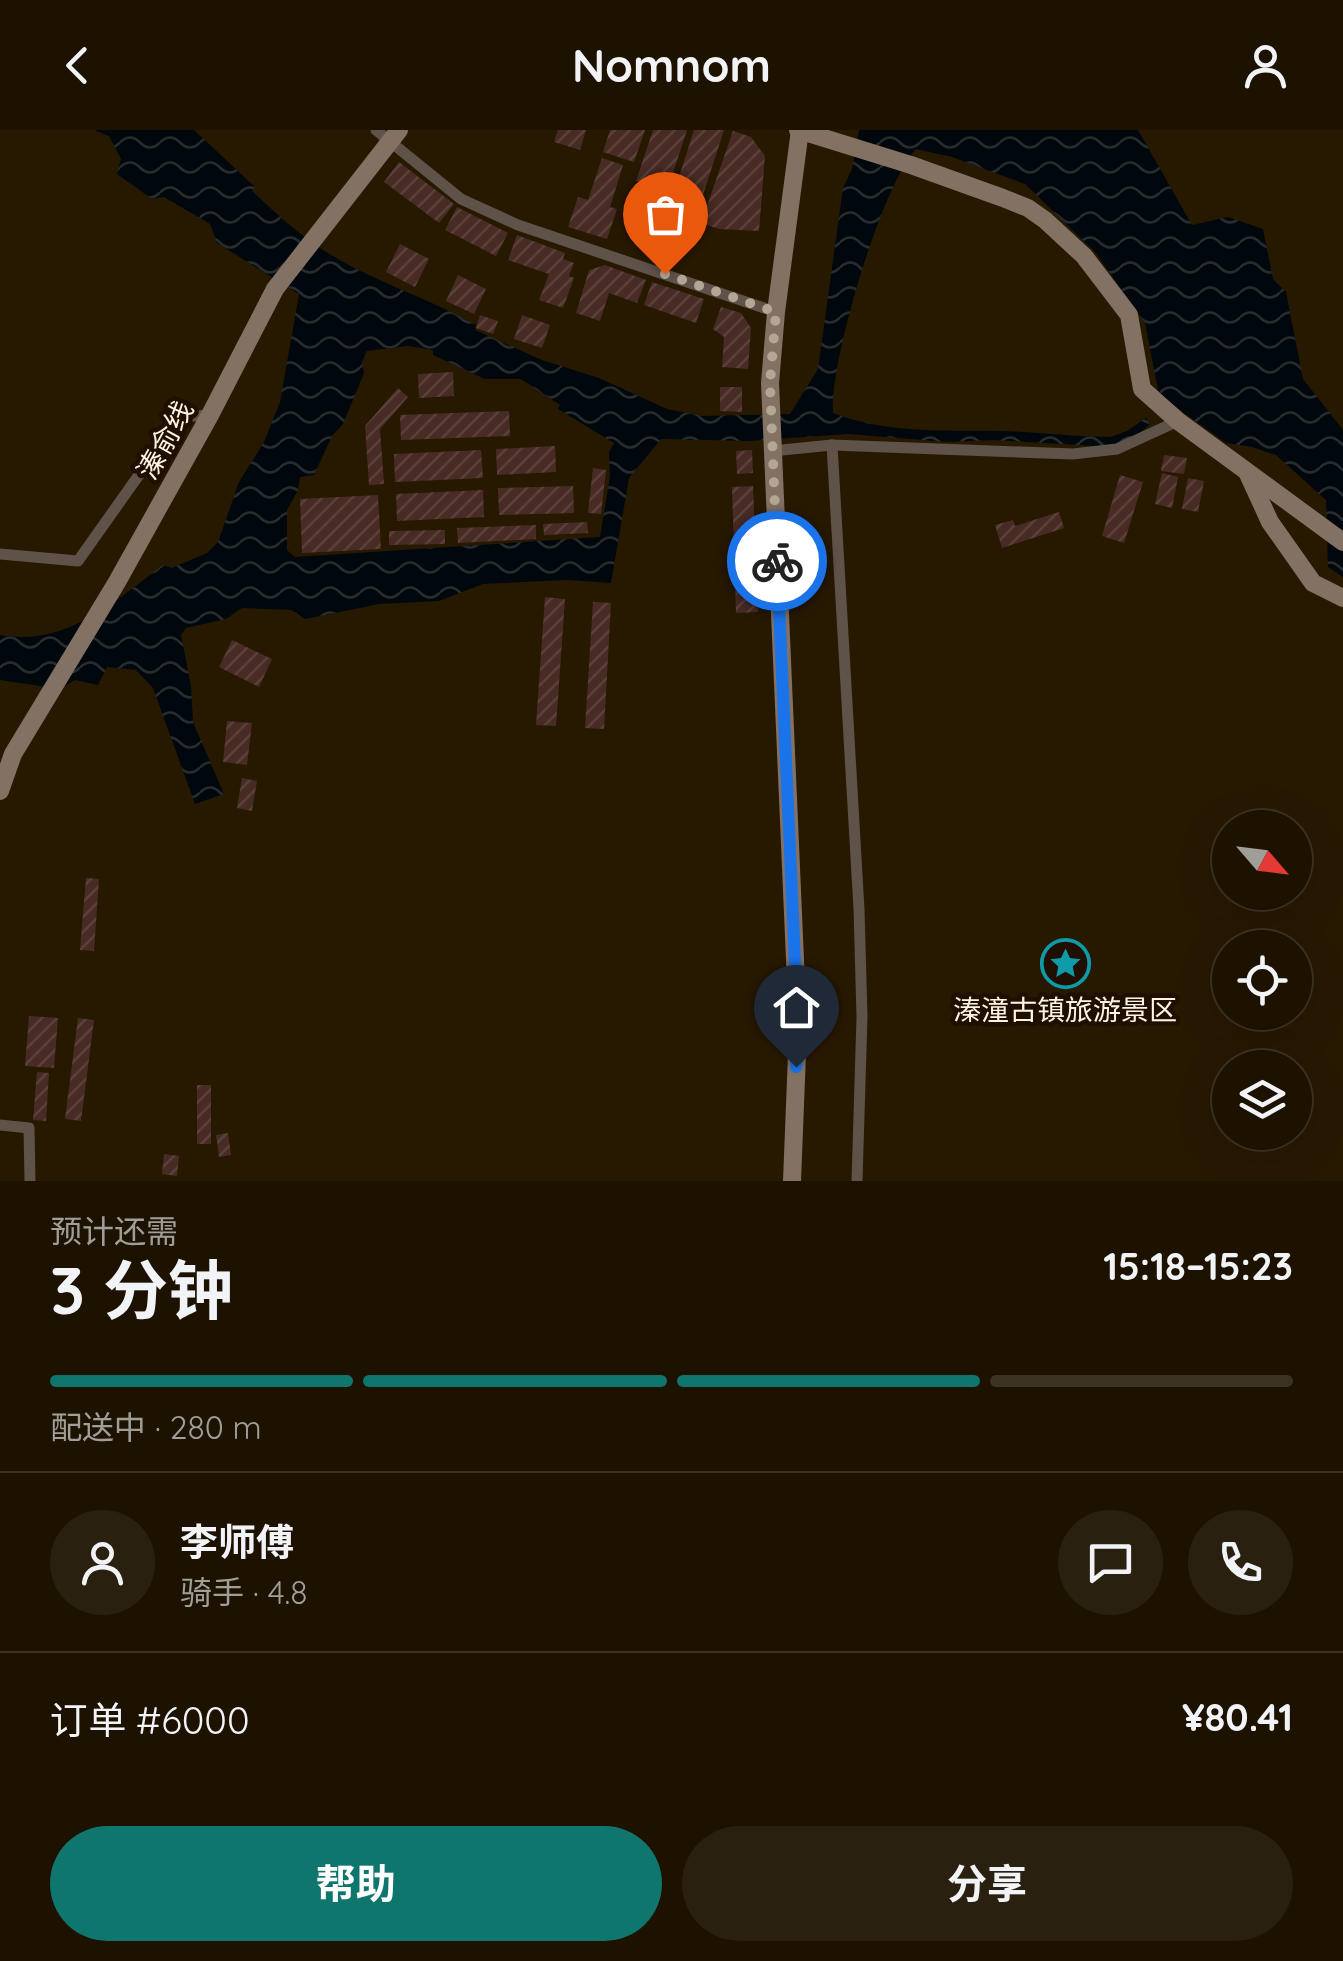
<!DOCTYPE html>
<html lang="zh">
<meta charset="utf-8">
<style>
body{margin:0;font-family:Quicksand,"Noto Sans SC",sans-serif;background:#2a200f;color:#f1f3f6;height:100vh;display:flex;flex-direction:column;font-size:38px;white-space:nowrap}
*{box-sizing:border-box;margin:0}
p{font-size:32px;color:#a09e99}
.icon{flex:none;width:55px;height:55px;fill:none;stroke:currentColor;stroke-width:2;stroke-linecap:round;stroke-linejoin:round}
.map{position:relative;height:1051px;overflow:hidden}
.drawer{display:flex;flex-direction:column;background:#1d1200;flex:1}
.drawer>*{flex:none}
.needle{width:65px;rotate:118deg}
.tools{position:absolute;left:1212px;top:680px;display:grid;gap:20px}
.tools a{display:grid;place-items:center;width:100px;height:100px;border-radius:50%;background:#1d1200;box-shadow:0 10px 40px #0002,0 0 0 2px #3b3222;font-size:50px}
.pin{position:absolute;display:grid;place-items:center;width:85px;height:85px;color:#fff;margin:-102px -42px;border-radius:50% 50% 50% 0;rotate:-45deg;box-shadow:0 0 10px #0007}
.pin .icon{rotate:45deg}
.courier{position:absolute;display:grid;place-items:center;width:100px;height:100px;margin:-50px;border:8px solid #1a73e8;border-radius:50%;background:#fff;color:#222;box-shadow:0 2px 12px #0007}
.overview em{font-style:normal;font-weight:700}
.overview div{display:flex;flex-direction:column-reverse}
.overview{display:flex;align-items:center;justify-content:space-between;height:170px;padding:0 50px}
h1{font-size:65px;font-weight:700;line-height:75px}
.bar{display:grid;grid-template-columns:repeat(4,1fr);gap:15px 10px;align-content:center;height:120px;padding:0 50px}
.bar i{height:12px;border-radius:8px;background:#3b3222}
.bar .current{background:#0f766e}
.bar p{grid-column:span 4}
.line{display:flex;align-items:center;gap:25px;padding:0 50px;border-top:2px solid #3b3222}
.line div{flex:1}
.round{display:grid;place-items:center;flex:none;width:105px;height:105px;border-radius:52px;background:#2a200f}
.action{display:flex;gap:20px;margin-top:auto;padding:20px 50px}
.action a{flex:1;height:115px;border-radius:60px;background:#0f766e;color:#fff;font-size:40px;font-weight:700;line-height:115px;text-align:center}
.action a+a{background:#2a200f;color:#f1f3f6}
header{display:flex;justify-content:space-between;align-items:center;height:130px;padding:0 50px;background:#1d1200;font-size:45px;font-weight:700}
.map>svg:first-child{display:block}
</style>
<header><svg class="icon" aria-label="back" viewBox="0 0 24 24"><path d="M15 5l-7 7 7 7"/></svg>Nomnom<svg class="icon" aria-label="person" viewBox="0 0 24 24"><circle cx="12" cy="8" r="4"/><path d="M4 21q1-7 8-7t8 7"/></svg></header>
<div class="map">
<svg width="1343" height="1051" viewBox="0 0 1343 1051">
<defs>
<pattern id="water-waves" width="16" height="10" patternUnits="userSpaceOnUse" patternTransform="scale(2.5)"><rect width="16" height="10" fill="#00080d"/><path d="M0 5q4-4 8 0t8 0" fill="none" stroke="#262c30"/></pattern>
<pattern id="building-hatch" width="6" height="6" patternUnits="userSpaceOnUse" patternTransform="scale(2.5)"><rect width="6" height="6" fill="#482b25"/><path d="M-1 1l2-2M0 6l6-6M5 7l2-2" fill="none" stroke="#5a403a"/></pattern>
</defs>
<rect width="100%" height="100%" fill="#271800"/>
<path fill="url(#water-waves)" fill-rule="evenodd" d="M94,0h100l61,57 -3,4c26,24 51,48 81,65 45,27 97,43 143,69l-1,5 67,30 57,18 68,31 35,7 88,-2 28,-45 25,-181 9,-19 7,-39h279l54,95 36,-8 35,12 10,50 13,13 17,87 40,51v147l-15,-10 -2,-67 -50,-45 -24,-8 -26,-4 -67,-48 -14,-72 -50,-71 -70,-68 -73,-27 -36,-8c-34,36 -87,214 -83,264 55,21 111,17 169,18 36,1 72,6 109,6l16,-6 19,-13 4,6 -22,19 -16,4 -118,-7 -48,2 -97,-8 -100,7 -88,-2 -32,39 -18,105 -44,-3 -84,4 -44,17 -60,3 -74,15 -14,-9 -49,-2 -16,11 -40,9 -5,7 10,51 2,36 31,72 -29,10 -42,-116 -17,-18 -29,-3 -9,18 -23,-5 -15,9 -60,-9v-45c66,12 114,-33 163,-70l9,3 35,-15 11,-11 21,-60 25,-40 16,-40 19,-108 -82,-51 -7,-19 -46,-27 -12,2 -35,-25 4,-15 -12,-23zM408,216l25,4v5l52,24h36l39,26 -2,4 56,34 -5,9 1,24 -10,61 -305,20 -8,-7v-40l11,-20 2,-13 14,-2 18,-39 11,-12 21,-51 -2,-11 5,-11z"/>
<g fill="url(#building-hatch)">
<path d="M558,0h28l-6,20 -26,-8z"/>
<path d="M610,0h35l-11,32 -31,-10z"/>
<path d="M653,0h34l-20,61 -31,-10z"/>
<path d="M694,0h30l-33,102 -27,-8z"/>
<path d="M733,1l18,6 14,19 -6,75 -40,-2 -18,-6z"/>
<path d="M602,28l21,7 -13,42 7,2 -10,30 -39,-12 10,-30 10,3z"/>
<path d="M399,32l55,42 -15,19 -55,-41z"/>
<path d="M457,77l51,26 -12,23 -51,-26z"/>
<path d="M517,105l48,18 -2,6 11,4 -5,13 5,2 -11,30 -24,-8 10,-26 -41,-14z"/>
<path d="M400,114l29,15 -14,28 -29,-15z"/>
<path d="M605,135l41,15 -9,23 -28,-10 -9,28 -24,-8 13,-43z"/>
<path d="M458,145l28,14 -12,25 -28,-13z"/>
<path d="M652,152l52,17 -8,24 -52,-18z"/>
<path d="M721,177l20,6 10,15 -3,41 -26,-2 2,-30 -11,-8z"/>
<path d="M480,185l18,6 -5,13 -17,-6z"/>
<path d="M522,185l28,10 -8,23 -28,-9z"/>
<path d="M453,242l1,24 -35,2 -1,-24z"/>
<path d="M720,257h22v25l-22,-1z"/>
<path d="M398,258l10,9 -28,32 4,55 -15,1 -4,-59z"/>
<path d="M509,281l1,25 -109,4 -1,-25z"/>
<path d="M555,316l1,26 -59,3 -1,-26z"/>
<path d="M481,320l2,28 -88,4 -1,-28z"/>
<path d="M752,320l1,23 -16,1 -1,-23z"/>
<path d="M1164,325l23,3 -3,16 -23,-3z"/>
<path d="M593,338l13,2 -5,44 -13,-1z"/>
<path d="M1162,343l16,4 -6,31 -17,-4z"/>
<path d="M1120,345l23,7 -19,61 -22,-7z"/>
<path d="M1188,348l16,3 -6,31 -16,-3z"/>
<path d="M573,356l1,27 -75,2 -1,-27z"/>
<path d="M753,356l5,126 -22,1 -4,-126z"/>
<path d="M483,360l1,27 -87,4 -1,-27z"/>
<path d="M378,365l3,54 -79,4 -2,-54z"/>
<path d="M1059,382l5,16 -62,20 -7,-23 18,-5 2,6z"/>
<path d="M587,392l1,11 -44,2 -1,-11z"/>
<path d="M536,395v14l-78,4 -1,-15z"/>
<path d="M445,400v14l-56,1v-14z"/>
<path d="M545,467l20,2 -9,127 -20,-1z"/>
<path d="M593,472l18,1 -7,126 -19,-1z"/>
<path d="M232,510l40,19 -13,28 -40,-20z"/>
<path d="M227,591l25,2 -5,42 -24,-3z"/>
<path d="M242,648l15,3 -5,30 -15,-3z"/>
<path d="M86,748l13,1 -5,72 -14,-1z"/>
<path d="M29,886l29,2 -4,50 -29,-2z"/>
<path d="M78,888l16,2 -13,101 -16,-2z"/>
<path d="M37,942l12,1 -3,48 -13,-1z"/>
<rect x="197" y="955" width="14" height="59"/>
<path d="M228,1003l3,22 -12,2 -3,-22z"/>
<path d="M164,1024l15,2 -2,20 -15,-2z"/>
</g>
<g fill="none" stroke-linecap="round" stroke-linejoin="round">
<g stroke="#5e5249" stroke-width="11">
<path d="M376,0l85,69 57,26 258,87"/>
<path d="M832,315l27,464 3,108 -5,164"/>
<path d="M772,321l60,-6 241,9 44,-5 61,-28"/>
<path d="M0,424l78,7 102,-144 30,-2"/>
<path d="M0,995l29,3 1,53"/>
</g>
<g stroke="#837163" stroke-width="18">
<path d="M798,0l113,35 92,33 25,10 17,12 39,36 45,59 13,74 36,32 165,121"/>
<path d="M1248,344l22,48 43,61 30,15"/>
<path d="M0,661l13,-37 104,-172 93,-167 65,-126 124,-159"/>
<path d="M792,1051l6,-152 -28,-646 6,-71 24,-182"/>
</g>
</g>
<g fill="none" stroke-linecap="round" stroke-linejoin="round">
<path stroke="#b3a694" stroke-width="10" stroke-dasharray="0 18" d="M665,144l111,38 -6,71 7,178"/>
<path stroke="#1a73e8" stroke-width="12" d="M777,431l21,468 -2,38"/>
</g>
<defs>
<symbol id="sight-ring" viewBox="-11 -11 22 22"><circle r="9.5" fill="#1e0f00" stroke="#0f9aa8" stroke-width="1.5"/><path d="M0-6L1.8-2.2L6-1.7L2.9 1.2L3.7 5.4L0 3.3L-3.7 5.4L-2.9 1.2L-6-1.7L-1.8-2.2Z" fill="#0f9aa8"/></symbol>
</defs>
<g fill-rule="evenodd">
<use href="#sight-ring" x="1038" y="806" width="55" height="55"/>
</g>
<g text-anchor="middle" stroke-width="9" stroke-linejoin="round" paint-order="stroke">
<g font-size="28" fill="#fef3e4" stroke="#1e0f00">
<text transform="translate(165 310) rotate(-61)" y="10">溱俞线</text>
</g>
<g font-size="28" fill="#fef3e4" stroke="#1e0f00">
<text x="1065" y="890">溱潼古镇旅游景区</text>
</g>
</g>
</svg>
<div class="tools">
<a><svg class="needle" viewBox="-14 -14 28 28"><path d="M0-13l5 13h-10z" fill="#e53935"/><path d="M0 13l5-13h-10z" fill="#a09e99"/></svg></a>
<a><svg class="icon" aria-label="locate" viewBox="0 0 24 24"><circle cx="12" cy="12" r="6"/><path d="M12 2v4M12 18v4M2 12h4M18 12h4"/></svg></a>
<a><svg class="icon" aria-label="layers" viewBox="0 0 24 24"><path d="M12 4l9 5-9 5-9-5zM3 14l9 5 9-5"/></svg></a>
</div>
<div class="pin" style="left:665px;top:144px;background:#ea580c"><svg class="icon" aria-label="bag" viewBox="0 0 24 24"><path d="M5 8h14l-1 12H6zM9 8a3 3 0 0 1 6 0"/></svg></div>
<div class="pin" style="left:796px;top:937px;background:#1f2937"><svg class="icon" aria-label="home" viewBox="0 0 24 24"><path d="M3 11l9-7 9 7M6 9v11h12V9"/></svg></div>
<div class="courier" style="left:777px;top:431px"><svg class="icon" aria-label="bike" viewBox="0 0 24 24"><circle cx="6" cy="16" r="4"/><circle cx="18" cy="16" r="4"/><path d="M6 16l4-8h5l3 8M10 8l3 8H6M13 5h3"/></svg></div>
</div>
<section class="drawer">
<div class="overview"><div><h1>3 分钟</h1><p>预计还需</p></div><em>15:18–15:23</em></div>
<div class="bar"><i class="current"></i><i class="current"></i><i class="current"></i><i></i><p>配送中 · 280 m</p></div>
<div class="line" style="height:180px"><a class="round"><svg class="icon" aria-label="person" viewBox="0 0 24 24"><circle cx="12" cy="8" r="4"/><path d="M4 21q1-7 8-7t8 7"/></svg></a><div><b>李师傅</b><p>骑手 · 4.8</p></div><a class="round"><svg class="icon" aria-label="chat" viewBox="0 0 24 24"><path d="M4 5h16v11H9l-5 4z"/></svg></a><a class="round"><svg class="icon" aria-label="phone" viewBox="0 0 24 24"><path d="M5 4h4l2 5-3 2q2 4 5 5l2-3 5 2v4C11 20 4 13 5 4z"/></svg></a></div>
<div class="line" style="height:130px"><div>订单 #6000</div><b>¥80.41</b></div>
<div class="action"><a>帮助</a><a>分享</a></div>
</section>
